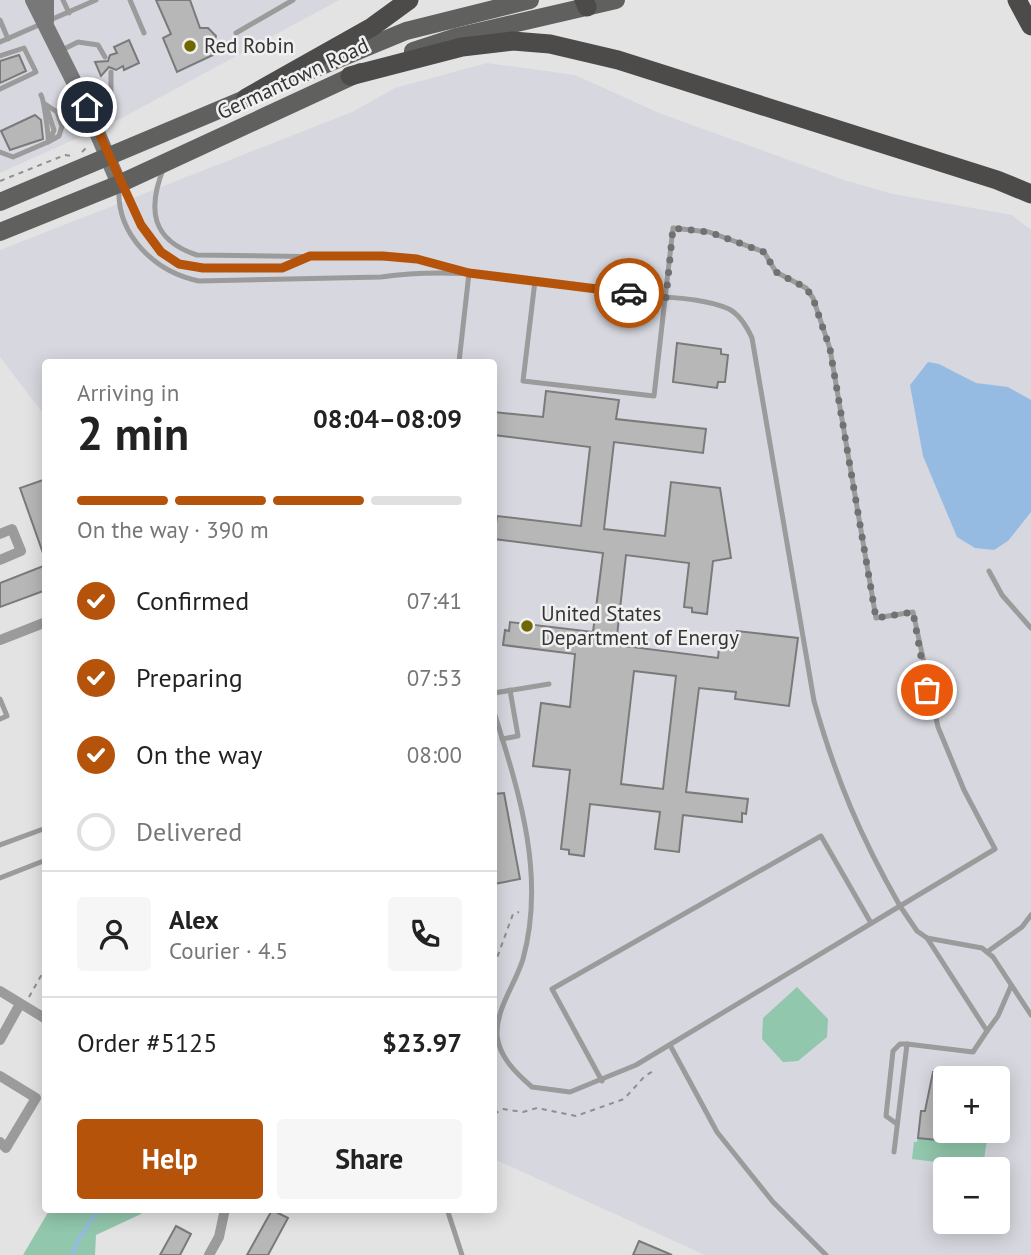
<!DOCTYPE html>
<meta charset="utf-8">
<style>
body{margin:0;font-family:"PT Sans",sans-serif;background:#f6f6f6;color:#222;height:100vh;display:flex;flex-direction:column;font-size:26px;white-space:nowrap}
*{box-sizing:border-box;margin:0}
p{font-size:23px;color:#767676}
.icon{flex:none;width:38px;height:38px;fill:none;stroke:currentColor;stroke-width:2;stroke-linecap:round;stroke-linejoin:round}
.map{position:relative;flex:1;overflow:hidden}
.details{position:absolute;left:42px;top:359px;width:455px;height:854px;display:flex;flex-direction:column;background:#fff;border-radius:7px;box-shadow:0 4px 18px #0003}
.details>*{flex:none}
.controls{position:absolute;left:933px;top:1066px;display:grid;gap:14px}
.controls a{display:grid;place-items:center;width:77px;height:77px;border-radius:7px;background:#fff;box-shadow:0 4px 18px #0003;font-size:35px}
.pin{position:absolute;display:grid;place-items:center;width:60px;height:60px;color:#fff;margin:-30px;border:4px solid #fff;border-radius:50%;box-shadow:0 2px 7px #0007}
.courier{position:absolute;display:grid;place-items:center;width:70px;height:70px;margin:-35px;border:5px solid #b45309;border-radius:50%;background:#fff;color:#222;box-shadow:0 2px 9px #0007}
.head em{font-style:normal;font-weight:600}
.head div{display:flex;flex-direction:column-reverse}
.head{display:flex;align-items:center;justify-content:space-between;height:119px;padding:0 35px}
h1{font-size:46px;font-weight:600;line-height:52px}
.bar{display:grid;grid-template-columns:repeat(4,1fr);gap:10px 7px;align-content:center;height:84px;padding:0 35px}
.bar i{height:9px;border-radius:5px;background:#e0e0e0}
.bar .current{background:#b45309}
.bar p{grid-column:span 4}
.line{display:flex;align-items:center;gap:18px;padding:0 35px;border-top:2px solid #e0e0e0}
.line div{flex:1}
.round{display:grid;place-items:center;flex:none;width:74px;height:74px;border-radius:7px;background:#f6f6f6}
ol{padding:0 35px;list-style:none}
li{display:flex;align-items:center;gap:21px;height:77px}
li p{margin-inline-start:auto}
li .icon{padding:7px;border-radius:50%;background:#b45309;color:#fff;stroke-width:4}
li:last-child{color:#767676}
li i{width:38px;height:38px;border:4px solid #e0e0e0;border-radius:50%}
.button{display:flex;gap:14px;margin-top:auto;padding:14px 35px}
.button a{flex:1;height:80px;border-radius:7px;background:#b45309;color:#fff;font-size:28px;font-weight:600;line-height:80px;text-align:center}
.button a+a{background:#f6f6f6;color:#222}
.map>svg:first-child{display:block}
</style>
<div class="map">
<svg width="1031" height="1255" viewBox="0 0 1031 1255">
<rect width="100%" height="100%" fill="#e3e3e4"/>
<g fill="#d7d7df" fill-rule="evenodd">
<path d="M0,0h339l-217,118 -122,55z"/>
<path d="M487,63l88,12 84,38 185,67 49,14 119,21 19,15v1025h-326l-211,-96v-797h-448l-1,54 -45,-59v-107l352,-138 43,-24zM945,1078h53v52h-53zM945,1169h53v53h-53z"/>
</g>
<g fill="#91c7ac">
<path d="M797,987l31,32 -1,18 -29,24 -15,1 -21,-23 1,-21z"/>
<path d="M958,1131h30l-5,37 -71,-9 2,-17h3l1,-4 38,4z"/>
<path d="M50,1209h93l-2,5 -45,21 -1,20h-72z"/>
</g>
<path fill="#95bbe2" d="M928,362l11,2 37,19 32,4 23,13v112l-23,29 -14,9 -19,-2 -18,-11 -34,-81 -13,-71z"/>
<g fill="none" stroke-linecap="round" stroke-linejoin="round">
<path stroke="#95bbe2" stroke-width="3.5" d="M72,1255l6,-15 21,-31"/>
</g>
<g fill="#b8b7b7" stroke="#7b7a7a" stroke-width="2" fill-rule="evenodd">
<path d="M156,0h34l10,28h8l8,8 -4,14 3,4 -38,18 -14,-34 8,-4z"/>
<path d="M129,40l10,23 -15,7 -1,-4 -7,4 -7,-3 -8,9 -6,-14 13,-1 2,-6 7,-2 -3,-6z"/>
<path d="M19,55l7,16 -26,12v-22z"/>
<path d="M35,115l6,5 2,19 -33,11 -9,-19z"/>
<path d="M677,343l44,6v5l7,1 -3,27h-7l-1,6 -44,-6z"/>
<path d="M546,391l73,9 -3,19 90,10 -3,24 -89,-11 -10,87 61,7 6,-54 49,6 11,70 -18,3 -6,53 -15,-2v-4l-8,-1 5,-44 -63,-8 -10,90 102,13 1,-10 16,2 2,-19 61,7 -9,68 -54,-7 1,-7 -37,-4 -13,104 62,7 -2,15 -4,-1v9l-59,-7 -4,37 -24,-3 5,-37 -70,-8 -6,52 -15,-2v-4l-8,-1 9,-79 -37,-4 8,-63 29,4 5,-53 -72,-9 2,-15 4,1 1,-9 83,10 10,-79 -109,-14v-15h2l1,-8 84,10 9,-79 -96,-12v-23l49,5zM634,671l42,5 -13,113 -42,-5z"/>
<path d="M43,480l3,8 -2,68 -24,-68z"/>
<path d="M46,565v25l-46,17v-24z"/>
<path d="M504,793l16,86 -26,5v-90z"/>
<path d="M933,1072l12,1v57h13l-1,12 -39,-4 3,-27h4z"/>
<path d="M272,1210l16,8 -20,37h-21z"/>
<path d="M176,1226l15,8 -11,21h-20z"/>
<path d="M639,1241l33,14h-39z"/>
</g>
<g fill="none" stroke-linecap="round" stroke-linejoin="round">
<g stroke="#8f8f90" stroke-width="2" stroke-dasharray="5 5" stroke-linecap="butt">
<path d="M82,152l5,-5"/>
<path d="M0,181l65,-26 6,1"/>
<path d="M494,966l19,-52 6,-2"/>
<path d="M29,997l17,-30"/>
<path d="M494,1114l9,-5 20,3 14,-4 39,8 48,-17 21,-23 10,-6"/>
</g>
<g stroke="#9b9b9b" stroke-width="5">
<path d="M63,0l6,13"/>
<path d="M130,0l14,33"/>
<path d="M0,20l8,19"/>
<path d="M236,33l57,-33"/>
<path d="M0,42l96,-42"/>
<path d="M62,50l16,-8 20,3 7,12"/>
<path d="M0,56l24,-8 12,24 -36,17"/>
<path d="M45,104l12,8 5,14 -3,10 -11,6"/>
<path d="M46,106l8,24 -4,10"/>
<path d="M90,106l21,-11v-23"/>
<path d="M0,152l13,5 35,-15c1,-4 -4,-42 -7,-47"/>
<path d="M164,167c-17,42 -13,73 33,88l204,3 30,4 32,9"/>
<path d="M120,185l33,59 26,20 24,4h79l25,-11"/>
<path d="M119,187c-3,48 36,85 80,94l182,-4c84,-12 170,6 254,17 30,4 66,3 94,15 11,6 18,18 23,29l62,363c22,78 46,135 86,205l-264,159 -66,27 -38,-5c-16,-14 -33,-30 -35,-52 -1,-27 19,-52 26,-76 23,-84 -4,-167 -29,-247"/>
<path d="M535,281l-12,100 131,15 19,-168 36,4 55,20 12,20 30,16 7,10 17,51 46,269 37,-6 25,115 26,63 31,59 -95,57 17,25 10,7 60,93 -14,21 -66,-8 -13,108"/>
<path d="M459,362l10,-89"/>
<path d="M989,571l13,24 29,33"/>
<path d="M494,693l55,-9"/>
<path d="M0,699l7,17 -7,3"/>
<path d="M502,739l16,-3 -8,-46"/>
<path d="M0,845l46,-17"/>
<path d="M0,878l46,-18"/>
<path d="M927,938l55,10 11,9 38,58"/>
<path d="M987,952l35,-25 9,-12"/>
<path d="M987,1031l11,-15 13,-30"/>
<path d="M670,1045l47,87 56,70 53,53"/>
<path d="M602,1081l-50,-92 269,-153 50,87"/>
<path d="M897,1124l-11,-8 7,-65 7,-7h7"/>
<path d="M447,1209l15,46"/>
</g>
<g stroke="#9b9b9b" stroke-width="10">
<path d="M0,534l12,-5 9,22 -21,9"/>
<path d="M0,640l46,-18"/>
<path d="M0,991l46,28"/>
<path d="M0,1040l20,-36"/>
<path d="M0,1076l36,22 -30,50 -6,-6"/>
<path d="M209,1255l10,-18 6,-28"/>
</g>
<g stroke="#797878" stroke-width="16">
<path d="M33,0l52,104 34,80"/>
<path d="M46,21v-21"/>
</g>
<g stroke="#60605f" stroke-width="18">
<path d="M413,51l43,-14 160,-37"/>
<path d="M307,72l99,-41 124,-31"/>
<path d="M0,202l259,-109"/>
<path d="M0,232l119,-48 242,-112"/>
</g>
<g stroke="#4c4b4a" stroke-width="19">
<path d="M584,0l3,7"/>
<path d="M1017,0l14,26"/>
<path d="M350,76l112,-29 51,-6 37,3 68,16 379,120 34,14"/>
<path d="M246,98l126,-71 37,-27"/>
</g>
</g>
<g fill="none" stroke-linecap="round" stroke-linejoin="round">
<path stroke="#717172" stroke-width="7" stroke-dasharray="0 12.6" d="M629,293l37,5 7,-70 36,4 55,20 12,20 30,16 7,10 17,51 46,269 37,-6 14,78"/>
<path stroke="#b45309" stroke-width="9" d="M87,107l54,118 20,27 18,12 24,4h79l28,-12h73l34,3 52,14 160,20"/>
</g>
<g fill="#706700" stroke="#f0f0f1" stroke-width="2.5">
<circle cx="190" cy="46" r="7"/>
<circle cx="527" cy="626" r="7"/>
</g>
<g text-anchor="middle" stroke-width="5" stroke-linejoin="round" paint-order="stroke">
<g font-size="21" fill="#343434" stroke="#f0f0f1" text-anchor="start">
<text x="204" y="53">Red Robin</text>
<text x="541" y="621">United States<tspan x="541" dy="24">Department of Energy</tspan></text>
</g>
<g font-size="21" fill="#343434" stroke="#f0f0f1">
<text transform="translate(293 79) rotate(-25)" y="7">Germantown Road</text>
</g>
</g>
</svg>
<div class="controls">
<a>+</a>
<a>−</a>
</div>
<div class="pin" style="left:927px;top:690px;background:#ea580c"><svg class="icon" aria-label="bag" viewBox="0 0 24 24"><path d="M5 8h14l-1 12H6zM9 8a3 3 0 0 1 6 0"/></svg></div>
<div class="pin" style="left:87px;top:107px;background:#1f2937"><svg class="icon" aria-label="home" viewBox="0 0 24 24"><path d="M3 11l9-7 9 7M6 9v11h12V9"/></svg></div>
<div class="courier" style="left:629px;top:293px"><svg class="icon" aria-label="car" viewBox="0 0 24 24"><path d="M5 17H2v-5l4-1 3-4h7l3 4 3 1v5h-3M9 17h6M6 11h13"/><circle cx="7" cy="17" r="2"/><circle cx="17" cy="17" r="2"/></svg></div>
<section class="details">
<div class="head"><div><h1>2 min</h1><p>Arriving in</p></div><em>08:04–08:09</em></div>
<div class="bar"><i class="current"></i><i class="current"></i><i class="current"></i><i></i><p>On the way · 390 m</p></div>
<ol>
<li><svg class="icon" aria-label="check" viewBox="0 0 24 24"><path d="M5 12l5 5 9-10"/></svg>Confirmed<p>07:41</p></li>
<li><svg class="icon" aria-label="check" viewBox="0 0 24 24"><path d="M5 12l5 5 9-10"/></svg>Preparing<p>07:53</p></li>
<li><svg class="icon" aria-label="check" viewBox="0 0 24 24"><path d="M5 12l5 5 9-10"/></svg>On the way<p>08:00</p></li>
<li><i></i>Delivered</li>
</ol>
<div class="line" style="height:126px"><a class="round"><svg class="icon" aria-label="person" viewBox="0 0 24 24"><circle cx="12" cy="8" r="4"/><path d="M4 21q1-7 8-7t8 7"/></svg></a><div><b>Alex</b><p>Courier · 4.5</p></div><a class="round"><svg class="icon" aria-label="phone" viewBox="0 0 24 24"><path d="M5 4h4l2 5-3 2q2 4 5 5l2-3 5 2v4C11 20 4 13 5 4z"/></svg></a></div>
<div class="line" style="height:91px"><div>Order #5125</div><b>$23.97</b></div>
<div class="button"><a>Help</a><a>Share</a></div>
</section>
</div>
